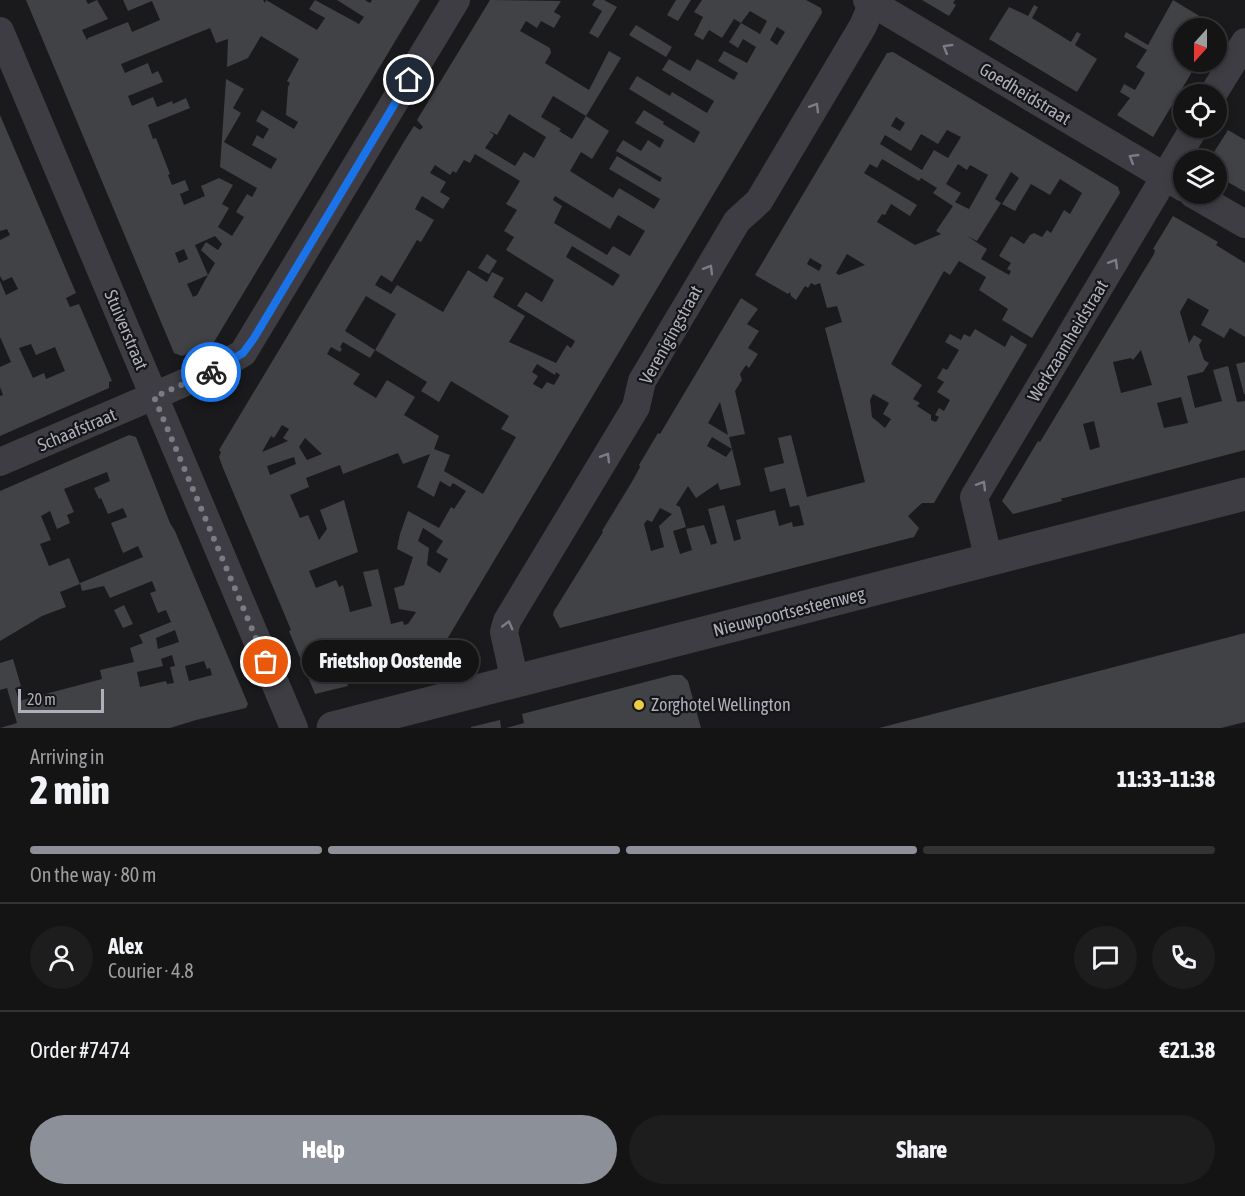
<!DOCTYPE html>
<meta charset="utf-8">
<style>
body{margin:0;font-family:"Asap Condensed",sans-serif;background:#1d1d1e;color:#f1f3f6;height:100vh;display:flex;flex-direction:column;font-size:22px;white-space:nowrap}
*{box-sizing:border-box;margin:0}
p{font-size:20px;color:#9d9ea0}
.icon{flex:none;width:33px;height:33px;fill:none;stroke:currentColor;stroke-width:2;stroke-linecap:round;stroke-linejoin:round}
.map{position:relative;height:728px;overflow:hidden}
.sheet{display:flex;flex-direction:column;background:#141415;flex:1}
.sheet>*{flex:none}
.needle{width:39px;rotate:201deg}
.tools{position:absolute;left:1173px;top:18px;display:grid;gap:12px}
.tools a{display:grid;place-items:center;width:54px;height:54px;border-radius:50%;background:#141415;box-shadow:0 3px 9px #0003,0 0 0 2px #333334;font-size:30px}
.scale{position:absolute;left:18px;bottom:15px;width:86px;box-sizing:border-box;padding-left:6px;border:3px solid #adafbb;border-top:0;font-size:16px;line-height:21px;white-space:nowrap;color:#adafbb;-webkit-text-stroke:4px #151517;paint-order:stroke}
.pin{position:absolute;display:grid;place-items:center;width:51px;height:51px;color:#fff;margin:-26px;border:3px solid #fff;border-radius:50%;box-shadow:0 2px 6px #0007}
.courier{position:absolute;display:grid;place-items:center;width:60px;height:60px;margin:-30px;border:4px solid #1a73e8;border-radius:50%;background:#fff;color:#222;box-shadow:0 2px 8px #0007}
.bubble{position:absolute;height:42px;border-radius:21px;background:#141415;box-shadow:0 3px 9px #0003,0 0 0 2px #333334;font-size:20px;font-weight:800;line-height:42px;text-align:center}
.head em{font-style:normal;font-weight:800}
.head div{display:flex;flex-direction:column-reverse}
.head{display:flex;align-items:center;justify-content:space-between;height:102px;padding:0 30px}
h1{font-size:39px;font-weight:800;line-height:45px}
.bar{display:grid;grid-template-columns:repeat(4,1fr);gap:9px 6px;align-content:center;height:72px;padding:0 30px}
.bar i{height:8px;border-radius:4px;background:#333334}
.bar .current{background:#8c9099}
.bar p{grid-column:span 4}
.line{display:flex;align-items:center;gap:15px;padding:0 30px;border-top:2px solid #333334}
.line div{flex:1}
.round{display:grid;place-items:center;flex:none;width:63px;height:63px;border-radius:32px;background:#1d1d1e}
.cta{display:flex;gap:12px;margin-top:auto;padding:12px 30px}
.cta a{flex:1;height:69px;border-radius:36px;background:#8c9099;color:#fff;font-size:24px;font-weight:800;line-height:69px;text-align:center}
.cta a+a{background:#1d1d1e;color:#f1f3f6}
.map>svg:first-child{display:block}
</style>
<div class="map">
<svg width="1245" height="728" viewBox="0 0 1245 728">
<rect width="100%" height="100%" fill="#1a1a1c"/>
<g fill="#414246" fill-rule="evenodd">
<path d="M26,0h60l2,4 9,-4 11,19 -26,11 5,10 1,-2 40,-16 4,10 28,-12 -8,-19 -24,10 -5,-11h140l2,3 1,-3 51,30 8,-12 -16,-9 6,-9 44,24 5,-7 -27,-17h28l5,3 2,-3h48l-206,342 -32,14 -8,-3zM210,28l6,15 12,-4 -1,28 21,-9 13,-22 38,23 -12,22 3,2 -2,4 -2,28 12,7 -4,7 -32,-19 -6,11 13,8 -6,10 -6,-4 -5,10 25,14 -6,10 -47,-27 17,-29 -8,-5 11,-19 -18,-10 -6,88 37,21 -5,9 -5,-3 -11,18 8,5 -12,19 -14,-9 11,-19 -7,-4 11,-19 -14,-7 -18,8 4,10 -21,9 -4,-11 9,-4 -4,-10 -13,5 -4,-10 2,-1 -14,-36 -3,1 -5,-14 42,-17 -4,-10 -13,6 -1,-3 -15,6 -4,-10 -21,9 -4,-10 35,-14 -5,-11 -6,3 -4,-11 -23,10 -4,-9zM215,236l7,8 -4,6 -12,-8 -5,8 14,13 -7,12 -13,-30zM184,249l4,10 -9,4 -4,-10zM208,275l-11,20 -4,2 -6,-13z"/>
<path d="M490,0l71,1 -7,11 7,4 -7,12 -13,-7 -4,7 -11,-7 -6,10 30,17 1,5 -6,10 44,27 20,-39 12,7 -35,58 -33,-20 -12,21 20,12 -2,2 13,8 14,-23 23,15 -17,28 -11,-7 -11,19 43,27 6,-10 35,21 6,-10 -51,-30 8,-13 43,26 2,-4 -46,-27 7,-11 18,11 7,-11 12,8 4,-8 -29,-17 9,-13 20,12 -1,2 31,19 6,-11 -71,-43 8,-13 33,20 2,-4 35,21 7,-12 -52,-31 7,-11 21,12 7,-12 37,21 4,-7 -20,-12 6,-10 23,12 9,-16 -13,-8 -5,9 -9,-6 12,-19 19,11 7,-13 -17,-10 -9,12 -7,-4 -12,19 -13,-8 -6,10 -9,-5 9,-18 -9,-5 8,-12h104l15,8 1,5 -388,648 -73,17 -14,5 1,3 -33,8 -26,-63 2,-1 -68,-162 -4,-11 2,-5 -2,-2 186,-310 9,-14 6,4 3,-3 -6,-7zM777,27l8,5 -8,13 -7,-5zM509,114l37,23 -12,21 -10,-6 -9,14 -30,-18 9,-13 -5,-4 8,4zM475,154l45,27 -14,23 11,6 -13,21 10,6 -8,13 48,30 -12,22 -16,-10 -9,14 58,35 -4,7 -4,-3 -11,18 -47,-21 16,-26 -32,-19 11,-19 -12,-6 -5,10 -19,-12 -25,42 -46,-27 -6,9 -16,-9 6,-10 11,7 25,-42 4,2 13,-22 -19,-11 7,-13 21,13 7,-11 -10,-6 6,-10 -16,-9 5,-8 15,10 3,-4 3,2 8,-13 6,3zM555,196l55,33 8,-14 27,16 -15,25 -17,-10 -6,9 -53,-32 8,-17 -9,-6zM572,246l48,29 -7,11 -47,-29zM366,296l30,18 -21,36 52,32 -6,9 18,11 12,-21 58,35 -8,13 15,8 -33,57 -39,-23 6,-16 -16,-6 5,-13 -35,-21 11,-18 -28,-17 -11,18 -23,-14 7,-10 -33,-20 4,-7 9,5 2,-3 -2,-2 3,-5 27,16 5,-8 -30,-19zM537,364l18,11 1,-3 4,3 -6,10 -7,-3 -5,7 -9,-5 5,-8 -6,-4zM282,425l7,4 -6,9 5,3 -26,11 9,-16 3,2zM305,438l17,16 -15,6 -8,-13zM398,453l5,11 27,-10 -13,33 17,10 6,-16 10,6 3,-4 13,8 -12,18 -3,-2 -12,21 -31,-17 -8,23 -3,15 16,8 -9,28 -10,3 5,21 17,3 -8,12 -4,1 -1,-4 -12,3 -13,-55 -15,3 9,34 -22,6 -7,-27 -4,2 -3,-7 -20,8 -7,-17 49,-19 -14,-52 -24,10 7,19 -8,11 -11,-25 -8,3 -10,-23 19,-8 -3,-9 34,-13 3,9zM294,457l2,7 -26,11 -3,-9zM423,528l20,13 -7,11 12,7 -8,14 -13,-8 2,-17 -11,-7z"/>
<path d="M595,0h9l13,7 -19,31 -9,-5 13,-22 -10,-6z"/>
<path d="M676,0h15l-13,21 -11,-6z"/>
<path d="M922,0h33l-2,3 3,2 -7,11z"/>
<path d="M1173,0l46,28h-35v34h14l-45,75 -36,-22 13,-17 -10,-6 4,-8 11,6 10,-17 -9,-6 11,-17 -23,-13 2,-5 22,13z"/>
<path d="M1034,5l4,2 -6,11 39,24 6,-10 4,2 -6,11 22,14 -20,33 -88,-53 20,-32 19,9z"/>
<path d="M636,25l36,22 -6,10 -37,-22z"/>
<path d="M893,52l225,135 2,6 -88,145 -30,-18 6,-11 -29,-19 7,-13 -27,-16 -9,14 -6,-4 -53,93 31,21 -9,14 7,4 -3,3 14,9v5l5,2 3,-5 -4,-2 4,-7 5,3 6,-11 -13,-8 7,-10 -7,-4 6,-10 4,2 12,-20 -14,-8 5,-8 11,6 3,-6 6,3 5,-8 30,18 6,-12 16,10 -93,158h-12l-14,13 11,12 -5,9 -354,91 -7,-13 1,-4 49,-79 -1,-1 31,-51 7,-13 -1,-2 19,-32 2,1 81,-136 17,11 -11,15 12,7 -11,17 10,6 -9,14 -3,-3 -6,9 2,6 -7,11 10,43 -16,3 3,12 -20,-12 -5,9 19,11 6,-8 9,36 -21,5 -2,-7 -22,15 -8,-12 -12,19 4,2 6,20 -13,4 7,23 12,-4 -6,-21 18,-4 7,20 6,-2 -9,-34 16,-4 10,36 7,-2 -5,-19 39,-10 4,16 13,-4 1,5 11,-2 -5,-20 -9,2 -5,-19 -15,4 -6,-24 20,-5 -6,-25 13,-3 16,62 58,-15 -40,-154 17,-6 -5,-16 -10,2 -7,-25 -5,2 -4,-2 -3,5 -3,-2 -9,14 -5,-4 -1,-4 -2,2 -33,-19 132,-222zM896,117l9,6 -5,8 -9,-5zM947,130l14,7 -13,21 -14,-8 -12,20 -42,-26 5,-9 26,16 10,-17 17,10zM882,159l37,22 2,-3 16,10 -4,5 20,13 -17,25 5,3 -26,11 -38,-23 5,-8 3,1 6,-11 19,12 7,-11 -53,-32 6,-9 7,4zM958,164l9,6 3,-5 18,10 -19,34 -14,-7 6,-9 -15,-9zM1011,172l8,6 -17,26 13,7 16,-27 19,11 10,-16 22,14 -12,21 -6,-4 -13,23 -4,-3 -5,7 -8,-4 -4,2 -6,9 -13,-8 -12,20 12,7 -4,6 4,2 -2,4 -28,-16 6,-10 -20,-13 10,5 24,-38 -6,-4zM847,254l18,11 -26,10 -3,-2zM810,258l12,7 -3,6 -12,-7zM873,394l16,9 -6,11 8,5 -6,9 -13,-11 -2,-17zM720,402l8,33 -20,-12zM660,508l12,6 -13,12 5,21 -13,4 -7,-27 3,-4 5,2z"/>
<path d="M0,115l76,178 -10,5 4,9 9,-3 33,77 -3,1v6l-109,48v-40l3,-1 -3,-8v-20l11,-5 -11,-25v-56l6,14 12,-6 -6,-12 -9,4 -3,-5v-36l10,-5 -3,-6 -7,2zM31,344l5,11 19,-8 10,24 -19,8 -2,-6 -11,5 -14,-30z"/>
<path d="M1228,130l17,10v52l-29,-17v-15h-7z"/>
<path d="M1173,216l45,26 -2,3 29,18v74l-15,-9 -6,10 -23,-13 8,-15 -21,-12 -8,14 9,31 5,-8 8,5 -3,5 5,15 5,3 -6,9 -16,4 8,32 27,-7 -9,-31 15,-4 9,36 8,-1v49l-181,48h-3l1,3 -49,13 -11,-13 36,-60 2,1 103,-170 11,-18 1,-4 -2,-1zM1141,350l11,35 -31,8 -8,-31 18,-4 2,2zM1181,397l7,26 -24,5 -7,-25zM1094,421l6,26 -10,3 -7,-26z"/>
<path d="M487,254l10,7 -8,13 -11,-6z"/>
<path d="M1245,362v32h-1l-8,-30z"/>
<path d="M129,435l7,2 34,86 5,8 73,173 -2,4 -50,12 -26,8h-170l17,-5 -10,-35 -7,2v-27l13,-4 8,27 -6,2 4,13 83,-22 -2,-9 34,-8 -4,-14 13,-5 -4,-8 32,-13 -5,-12 -8,3 -8,-20 6,-2 -4,-10 -42,17 -6,-12 -22,5 -2,-8 63,-26 -5,-11 -15,7 -12,-30 16,-6 -4,-9 -15,6 -7,-16 -2,1 -5,-11 16,-7 -3,-9 -43,17 10,23 -7,3 3,8 -13,6 -7,-18 -9,5 10,24 -11,4 9,22 20,-8 11,26 -20,8 6,15 -24,9 -42,25v-150zM175,630l4,12 -21,7 -2,-11zM172,655l3,11 -5,1 4,16 -7,1 -1,-3 -26,6 -3,-15 26,-6 -2,-7zM204,661l3,8 3,-1 2,7 -23,6 -4,-15z"/>
<path d="M124,605l9,19 -10,4 -9,-18z"/>
<path d="M1245,633v89l-24,6h-342z"/>
<path d="M672,675h10l6,6 13,47h-195l18,-5 -2,-9z"/>
<path d="M500,720l1,8h-30v-1z"/>
</g>
<g fill="none" stroke-linecap="round" stroke-linejoin="round">
<g stroke="#3d3d43" stroke-width="28">
<path d="M867,0l317,188"/>
<path d="M0,31l294,697"/>
<path d="M1213,94l32,-52"/>
<path d="M1193,194l52,30"/>
<path d="M0,462l214,-92 29,-17 213,-353"/>
<path d="M989,561l-15,-64 220,-369"/>
<path d="M515,682l-11,-50 3,-11 129,-214 6,-26 95,-160 22,-20 104,-175 11,-26"/>
</g>
<path stroke="#3d3d43" stroke-width="33" d="M333,728l912,-234"/>
</g>
<defs><path id="oneway-chevron" d="M-2-3.5L2.5 0L-2 3.5" fill="none" stroke-width="1.6" stroke-linecap="round" stroke-linejoin="round" transform="scale(1.5)"/></defs>
<g stroke="#7b7c85">
<use href="#oneway-chevron" transform="translate(947 48) rotate(-149)"/>
<use href="#oneway-chevron" transform="translate(815 107) rotate(-59)"/>
<use href="#oneway-chevron" transform="translate(1133 158) rotate(-149)"/>
<use href="#oneway-chevron" transform="translate(1114 263) rotate(-59)"/>
<use href="#oneway-chevron" transform="translate(709 269) rotate(-59)"/>
<use href="#oneway-chevron" transform="translate(606 457) rotate(-59)"/>
<use href="#oneway-chevron" transform="translate(982 485) rotate(-59)"/>
<use href="#oneway-chevron" transform="translate(508 625) rotate(-75)"/>
</g>
<g fill="none" stroke-linecap="round" stroke-linejoin="round">
<path stroke="#7a7b83" stroke-width="6" stroke-dasharray="0 10.8" d="M211,372l-57,25 112,265"/>
<path stroke="#1a73e8" stroke-width="8" d="M211,372l32,-19 11,-15 155,-258"/>
</g>
<circle fill="#ebcc43" stroke="#151517" stroke-width="2" cx="639" cy="705" r="6"/>
<g text-anchor="middle" stroke-width="4.5" stroke-linejoin="round" paint-order="stroke">
<g font-size="18" fill="#adafbb" stroke="#151517">
<text transform="translate(1025 94) rotate(31)" y="6">Goedheidstraat</text>
<text transform="translate(126 330) rotate(67)" y="6">Stuiverstraat</text>
<text transform="translate(671 335) rotate(-61)" y="6">Verenigingstraat</text>
<text transform="translate(1068 341) rotate(-59)" y="6">Werkzaamheidstraat</text>
<text transform="translate(77 430) rotate(-23)" y="6">Schaafstraat</text>
<text transform="translate(789 612) rotate(-14)" y="6">Nieuwpoortsesteenweg</text>
</g>
<g font-size="18" fill="#adafbb" stroke="#151517" text-anchor="start">
<text x="651" y="711">Zorghotel Wellington</text>
</g>
</g>
</svg>
<div class="tools">
<a><svg class="needle" viewBox="-14 -14 28 28"><path d="M0-13l5 13h-10z" fill="#e53935"/><path d="M0 13l5-13h-10z" fill="#9d9ea0"/></svg></a>
<a><svg class="icon" aria-label="locate" viewBox="0 0 24 24"><circle cx="12" cy="12" r="6"/><path d="M12 2v4M12 18v4M2 12h4M18 12h4"/></svg></a>
<a><svg class="icon" aria-label="layers" viewBox="0 0 24 24"><path d="M12 4l9 5-9 5-9-5zM3 14l9 5 9-5"/></svg></a>
</div>
<div class="scale">20 m</div>
<div class="pin" style="left:266px;top:662px;background:#ea580c"><svg class="icon" aria-label="bag" viewBox="0 0 24 24"><path d="M5 8h14l-1 12H6zM9 8a3 3 0 0 1 6 0"/></svg></div>
<div class="pin" style="left:409px;top:80px;background:#1f2937"><svg class="icon" aria-label="home" viewBox="0 0 24 24"><path d="M3 11l9-7 9 7M6 9v11h12V9"/></svg></div>
<div class="courier" style="left:211px;top:372px"><svg class="icon" aria-label="bike" viewBox="0 0 24 24"><circle cx="6" cy="16" r="4"/><circle cx="18" cy="16" r="4"/><path d="M6 16l4-8h5l3 8M10 8l3 8H6M13 5h3"/></svg></div>
<div class="bubble" style="left:302px;top:640px;width:177px">Frietshop Oostende</div>
</div>
<section class="sheet">
<div class="head"><div><h1>2 min</h1><p>Arriving in</p></div><em>11:33–11:38</em></div>
<div class="bar"><i class="current"></i><i class="current"></i><i class="current"></i><i></i><p>On the way · 80 m</p></div>
<div class="line" style="height:108px"><a class="round"><svg class="icon" aria-label="person" viewBox="0 0 24 24"><circle cx="12" cy="8" r="4"/><path d="M4 21q1-7 8-7t8 7"/></svg></a><div><b>Alex</b><p>Courier · 4.8</p></div><a class="round"><svg class="icon" aria-label="chat" viewBox="0 0 24 24"><path d="M4 5h16v11H9l-5 4z"/></svg></a><a class="round"><svg class="icon" aria-label="phone" viewBox="0 0 24 24"><path d="M5 4h4l2 5-3 2q2 4 5 5l2-3 5 2v4C11 20 4 13 5 4z"/></svg></a></div>
<div class="line" style="height:78px"><div>Order #7474</div><b>€21.38</b></div>
<div class="cta"><a>Help</a><a>Share</a></div>
</section>
